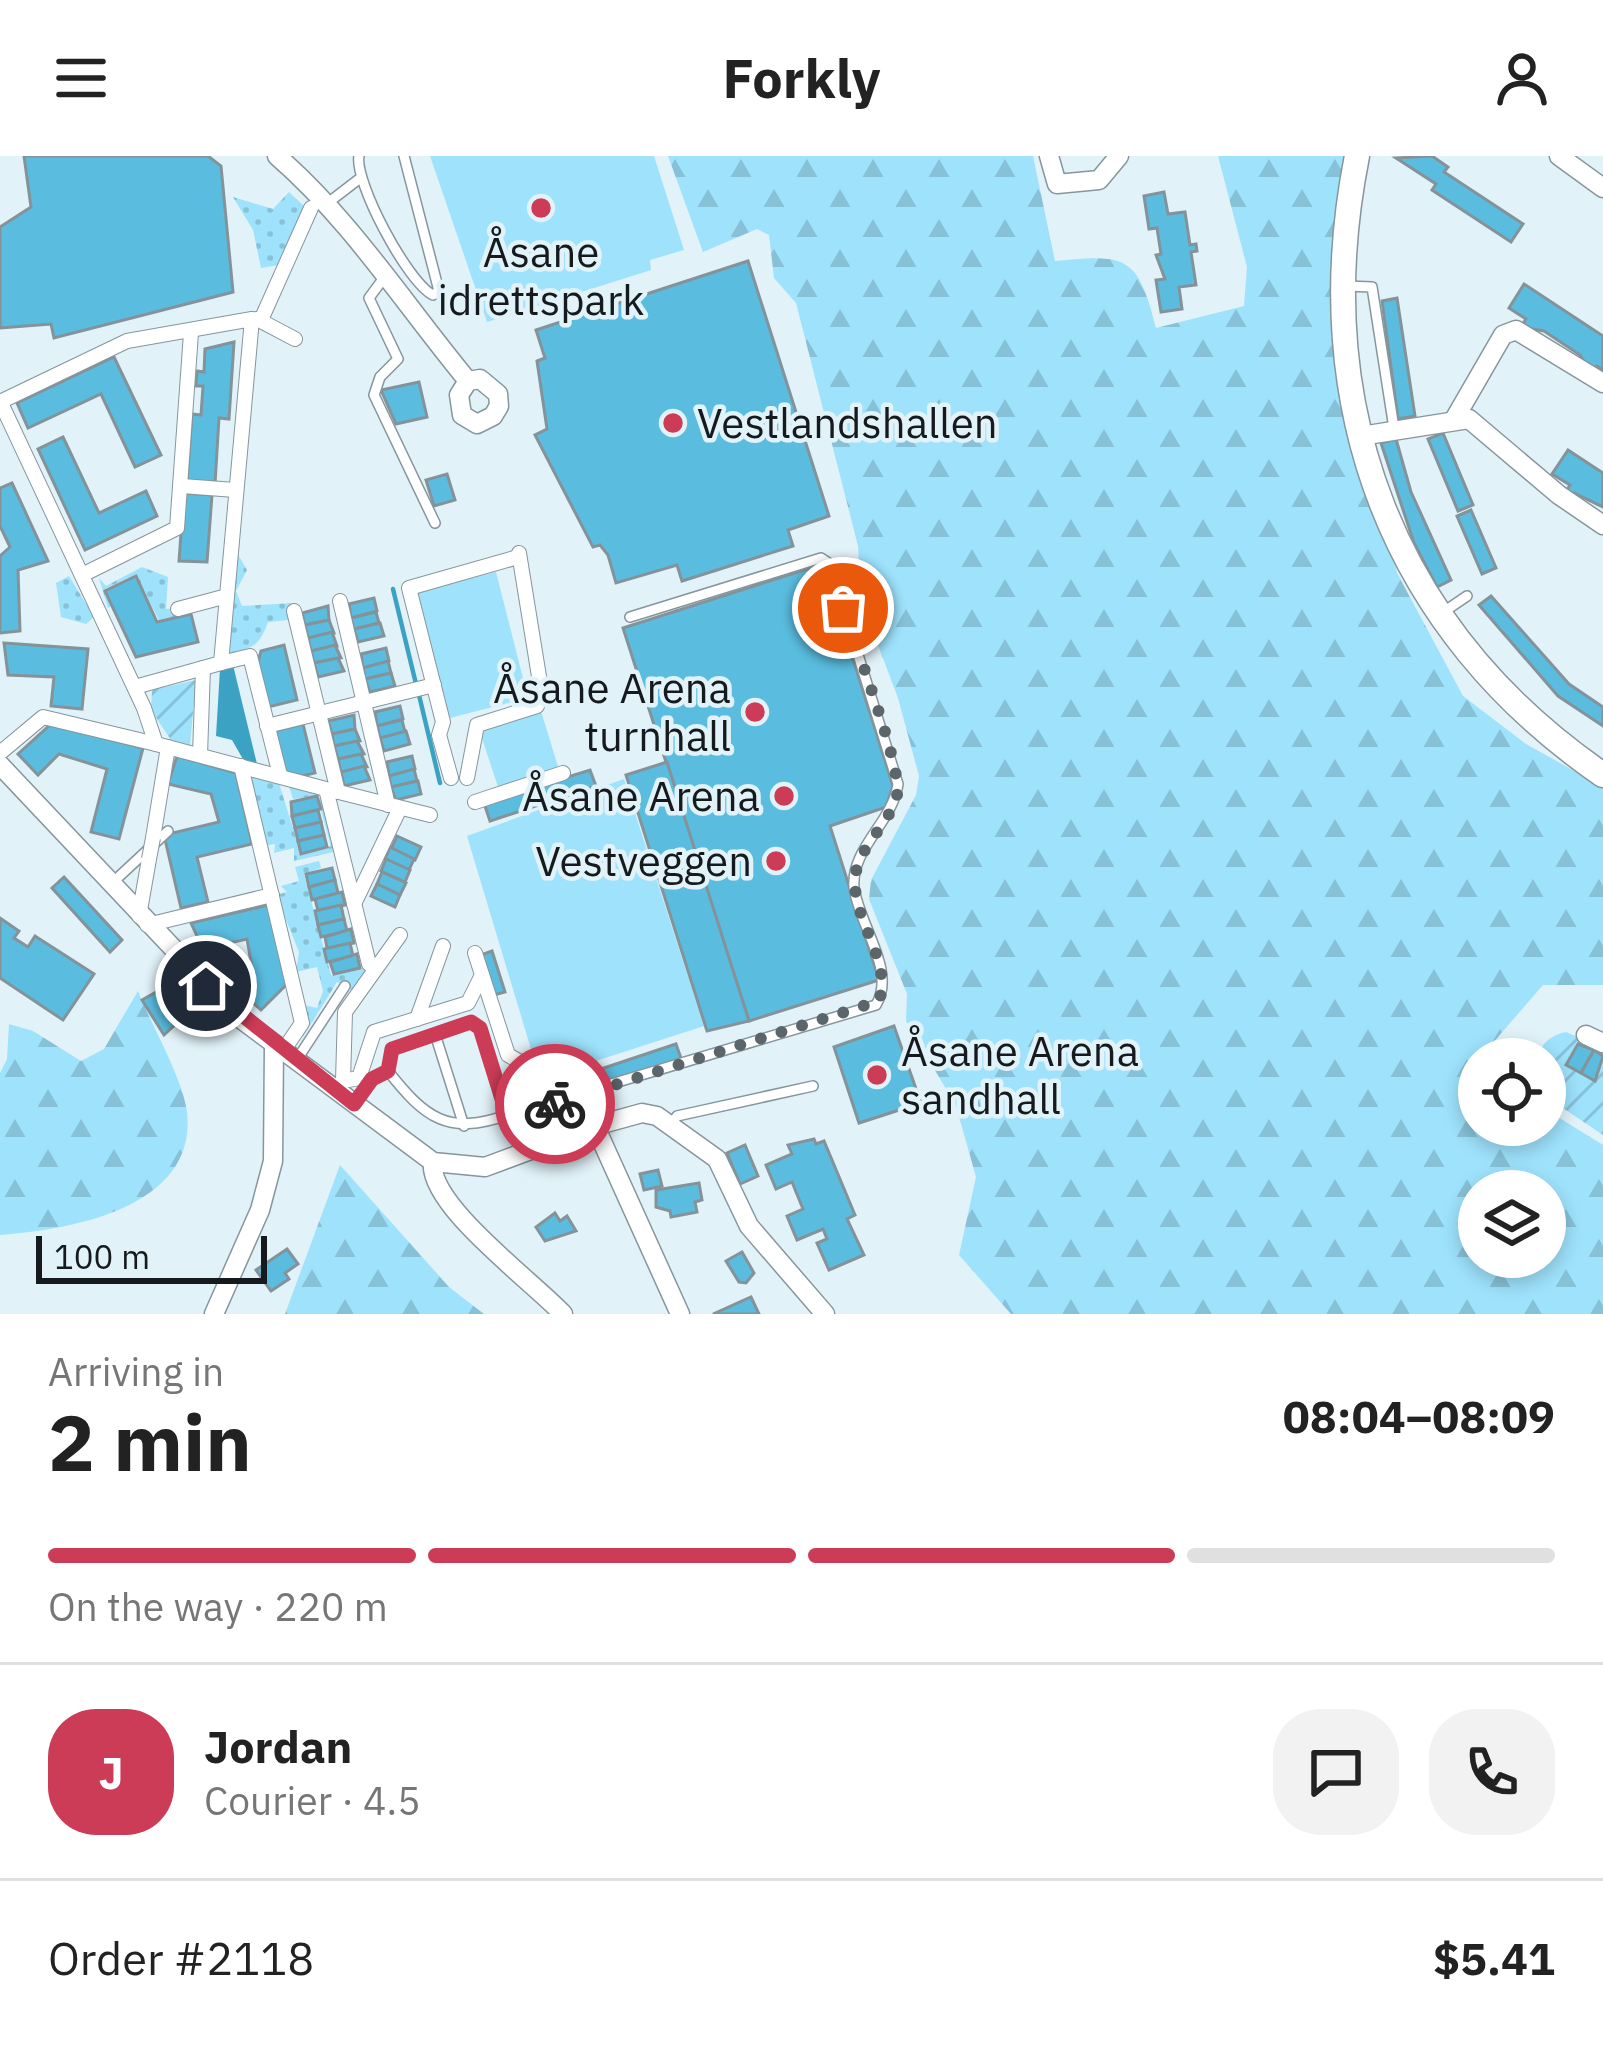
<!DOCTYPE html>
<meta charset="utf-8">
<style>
body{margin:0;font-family:"IBM Plex Sans",sans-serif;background:#f2f2f2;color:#222;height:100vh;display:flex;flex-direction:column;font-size:45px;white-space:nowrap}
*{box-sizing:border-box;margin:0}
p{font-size:39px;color:#767676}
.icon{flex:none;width:66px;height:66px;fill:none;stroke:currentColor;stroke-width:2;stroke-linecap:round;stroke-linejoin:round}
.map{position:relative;height:1158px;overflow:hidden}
.sheet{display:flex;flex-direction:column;background:#fff;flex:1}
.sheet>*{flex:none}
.buttons{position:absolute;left:1458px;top:882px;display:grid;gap:24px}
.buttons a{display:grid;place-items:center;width:108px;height:108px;border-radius:50%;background:#fff;box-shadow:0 6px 18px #0003;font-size:60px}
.scale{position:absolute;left:36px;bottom:30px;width:231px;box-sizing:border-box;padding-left:12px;border:6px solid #141a1d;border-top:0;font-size:33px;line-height:42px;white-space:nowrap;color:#141a1d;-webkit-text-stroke:9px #e1f2f8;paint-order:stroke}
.pin{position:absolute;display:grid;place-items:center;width:102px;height:102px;color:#fff;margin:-51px;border:6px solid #fff;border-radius:50%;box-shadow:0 3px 12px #0007}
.courier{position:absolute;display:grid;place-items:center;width:120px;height:120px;margin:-60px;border:9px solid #cc3c57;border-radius:50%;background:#fff;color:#222;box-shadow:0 3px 15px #0007}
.summary em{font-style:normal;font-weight:700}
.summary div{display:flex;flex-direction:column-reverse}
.summary{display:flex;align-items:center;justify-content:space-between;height:204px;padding:0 48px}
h1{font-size:78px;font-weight:700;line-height:90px}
.bar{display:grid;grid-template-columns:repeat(4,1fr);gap:18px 12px;align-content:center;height:144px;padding:0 48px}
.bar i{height:15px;border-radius:9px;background:#e0e0e0}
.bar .current{background:#cc3c57}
.bar p{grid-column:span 4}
.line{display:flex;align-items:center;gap:30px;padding:0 48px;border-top:3px solid #e0e0e0}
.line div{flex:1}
.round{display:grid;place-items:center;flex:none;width:126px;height:126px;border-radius:48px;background:#f2f2f2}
header{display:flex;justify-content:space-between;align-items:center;height:156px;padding:0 48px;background:#fff;font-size:54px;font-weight:700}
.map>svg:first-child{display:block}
</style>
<header><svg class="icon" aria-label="menu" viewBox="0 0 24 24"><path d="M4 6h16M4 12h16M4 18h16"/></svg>Forkly<svg class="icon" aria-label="person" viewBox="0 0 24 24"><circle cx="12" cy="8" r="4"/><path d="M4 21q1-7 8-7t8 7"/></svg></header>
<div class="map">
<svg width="1603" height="1158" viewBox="0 0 1603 1158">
<defs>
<pattern id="grass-dots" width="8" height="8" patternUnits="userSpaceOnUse" patternTransform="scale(3)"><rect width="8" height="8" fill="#9ee2fc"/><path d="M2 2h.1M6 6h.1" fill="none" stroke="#87c1d8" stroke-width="1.8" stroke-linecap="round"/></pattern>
<pattern id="forest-firs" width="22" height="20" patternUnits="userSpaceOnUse" patternTransform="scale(3)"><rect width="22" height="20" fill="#9ee2fc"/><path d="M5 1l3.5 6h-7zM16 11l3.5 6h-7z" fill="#87c1d8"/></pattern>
<pattern id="garden-furrows" width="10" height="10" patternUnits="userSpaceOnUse" patternTransform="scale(3)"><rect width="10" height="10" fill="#9ee2fc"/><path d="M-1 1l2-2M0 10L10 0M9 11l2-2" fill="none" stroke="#87c1d8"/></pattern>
</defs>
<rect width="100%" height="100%" fill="#e1f2f8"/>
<g fill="url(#grass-dots)">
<path d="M289,36l16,15 -26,58 -18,3 -8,-38 -20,-33 40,12z"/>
<path d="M233,390l14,24 -11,21 6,15 51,-3 4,8 -9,9 -20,2c-9,24 -13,25 -38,31z"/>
<path d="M142,411l26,10 -2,32 9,-1 3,8 -19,4 -24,-45 -30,14 7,17 -4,2 -9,-30 7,8z"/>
<path d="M69,420l25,41 -8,7 -25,-7 -5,-34z"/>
<path d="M247,617l31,7 23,74 30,-8 -12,-42 3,-9 -29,4 -5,-16 36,10 14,58 -44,10v-13l-20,5 1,-9 -10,2z"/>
<path d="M319,705l2,7 -17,6 27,101 39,-7 -18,22 -15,-8 -34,55v-32l14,3 6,-17 -6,-24 -21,5 3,-20 -23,-57 11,-3 -6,-6 18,-5 -4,-14z"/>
</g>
<g fill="url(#forest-firs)" fill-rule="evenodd">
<path d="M668,0h365l22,105c71,-7 83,-6 101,67l88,-22 3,-39 -29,-111h126l-5,56 29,234 29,127 66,123 63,48 77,43v198h-60l-64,74v66h66v-16l58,36v169h-592l-52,-59 17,-78 -20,-71 -50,-85 1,-27 -38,-95 2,-19 45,-85 3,-19 -21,-78 -37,-98 -3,-54 -62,-243 -22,-25 -5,-43 -12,-6 -54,23zM1479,1035h66v66h-66z"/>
<path d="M138,835c13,33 45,88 49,121 11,96 -117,118 -187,123v-162l7,-14 2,-35 24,7 48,30 23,-12z"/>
<path d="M340,1009l109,122 35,27h-199z"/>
</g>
<g fill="url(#garden-furrows)">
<path d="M196,524l-6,65 -19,-5 -20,-30 1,-20z"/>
<path d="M1566,876l37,16v87l-58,-39v-37h-8c4,-16 14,-24 29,-27z"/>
</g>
<g fill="#9ee2fc">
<path d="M430,0h224l30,94 -34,10 1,10 -164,52z"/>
<path d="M496,416l32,126 -82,21 -32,-126z"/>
<path d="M541,555l18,59 -60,20 -20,-61z"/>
<path d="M624,623l80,247 -164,53 -73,-243z"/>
</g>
<path fill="#3ca2c4" d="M233,509l24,99 -13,-3 -12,-21 -16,-4 4,-67z"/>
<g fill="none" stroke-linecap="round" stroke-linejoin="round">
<g stroke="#3ca2c4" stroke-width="4.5">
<path d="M393,433l23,95"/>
<path d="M419,539l21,88"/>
</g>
</g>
<g fill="#5abde0" stroke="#849399" stroke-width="3">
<path d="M24,0h184l13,10 12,126 -179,46 -3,-14 -51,4v-101l31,-20z"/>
<path d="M1432,0l16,11 -4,5 79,52 -12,18 -79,-52 4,-6 -40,-26z"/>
<path d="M1164,36l4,22 17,-2 5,33 6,-1 1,7 -6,1 5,33 -17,2 3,22 -21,3 -5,-32 9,-1 -9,-24 5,-1 -4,-26 -8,1 -5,-33z"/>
<path d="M748,105l81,255 -41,14 5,16 -111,35 -5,-16 -61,18 -8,-28 -8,-10 -7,2 -58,-112 12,-6 -10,-68 8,-3 -9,-28z"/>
<path d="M1524,128l79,52v34l-6,-4 -5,8 -12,-19 -36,-24 -23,-4 5,-8 -17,-11z"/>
<path d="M1397,142l18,118 -17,3 -16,-118z"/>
<path d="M234,186l-5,77 -10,-1 -4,66 -28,-2 5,-68 9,1 2,-29h-7l1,-15 7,1 1,-23z"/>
<path d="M114,201l47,98 -26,12 -34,-73 -73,34 -11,-25z"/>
<path d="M419,226l8,35 -31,7 -15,-34z"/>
<path d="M1443,277l30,72 -15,6 -30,-72z"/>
<path d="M63,281l36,76 47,-22 11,25 -72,34 -47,-101z"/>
<path d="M1396,283l15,53 40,88 -14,7 -23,-44 -33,-100z"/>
<path d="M1568,294l35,23v34l-29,-14 -3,4 -6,-4 5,-8 -18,-11z"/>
<path d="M447,318l8,26 -21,6 -8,-26z"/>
<path d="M12,327l36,78 -30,9 2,61 -20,2v-77l10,-9 -10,-21v-38z"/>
<path d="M184,337l28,2 -5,67 -28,-1z"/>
<path d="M1471,354l25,58 -14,6 -25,-58z"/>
<path d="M823,408l70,222 -7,21 -56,19 49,154 -130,41 -126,-393z"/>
<path d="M136,420l21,46 34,-8 7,28 -62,15 -31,-66z"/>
<path d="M1491,440l78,88 34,23v19l-45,-30 -79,-91z"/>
<path d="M374,442l3,13 -26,7 -2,-14z"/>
<path d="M328,450l1,14 -24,5 -3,-12z"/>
<path d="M376,456l3,11 -25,6 -3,-11z"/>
<path d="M329,464l5,13 -26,5 -3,-13z"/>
<path d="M380,467l4,13 -26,6 -4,-13z"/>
<path d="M332,476l5,14 -26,5 -3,-13z"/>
<path d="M4,487l84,6 -6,60 -31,-3 3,-29 -46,-2z"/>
<path d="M284,489l13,55 -29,7 -10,-45 3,-11z"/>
<path d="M335,489l6,13 -27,5 -3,-12z"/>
<path d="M386,492l3,13 -26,7 -2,-14z"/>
<path d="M338,502l6,13 -26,6 -4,-14z"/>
<path d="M388,505l3,12 -26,6 -2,-11z"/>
<path d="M391,517l4,13 -25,6 -5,-13z"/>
<path d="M400,550l3,13 -26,7 -2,-14z"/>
<path d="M354,559l1,14 -23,5 -4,-13z"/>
<path d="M402,564l3,12 -25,6 -3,-12z"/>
<path d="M51,568l92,24 -24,91 -28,-7 16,-63 -48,-15 -21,21 -20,-21z"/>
<path d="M303,568l12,49 -13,3 -18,-4 -10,-41z"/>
<path d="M355,573l5,12 -26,5 -2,-12z"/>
<path d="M406,575l4,13 -26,7 -4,-13z"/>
<path d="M357,585l7,13 -26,5 -4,-13z"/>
<path d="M361,598l6,13 -26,5 -3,-13z"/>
<path d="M177,600l59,17 16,71 -55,13 11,45 -27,6 -17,-73 55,-13 -8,-28 -43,-10z"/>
<path d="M412,600l3,13 -26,7 -2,-14z"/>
<path d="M667,606l82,259 -42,10 -81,-256z"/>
<path d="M364,610l6,14 -26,6 -3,-14z"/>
<path d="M414,613l3,12 -26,6 -2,-11z"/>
<path d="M590,614l6,16 -106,35 -6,-18z"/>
<path d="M418,625l3,13 -25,6 -5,-13z"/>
<path d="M317,640l4,13 -29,7 -1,-14z"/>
<path d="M318,654l3,12 -26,6 -3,-12z"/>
<path d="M321,666l3,13 -26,6 -3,-13z"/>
<path d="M324,679l3,12 -26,7 -3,-13z"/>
<path d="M397,680l24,11 -6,13 -24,-11z"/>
<path d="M390,691l24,12 -5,11 -24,-11z"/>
<path d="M386,703l24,11 -5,12 -24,-11z"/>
<path d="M332,712l3,12 -26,7 -3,-13z"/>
<path d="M382,716l24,11 -6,12 -23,-11z"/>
<path d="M64,721l58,63 -12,12 -58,-64z"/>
<path d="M335,724l3,13 -26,7 -3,-13z"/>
<path d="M377,728l23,11 -5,12 -24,-11z"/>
<path d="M342,736l3,13 -27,6 -3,-12z"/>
<path d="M269,749l18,79 -26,26 -21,-19 13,-17 -6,-35 -44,10 -12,-26z"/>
<path d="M341,749l3,14 -26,6 -3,-14z"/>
<path d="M0,762l19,13 -5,7 14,9 7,-11 59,38 -31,46 -63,-42z"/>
<path d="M344,763l3,12 -26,6 -3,-12z"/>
<path d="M351,773l3,14 -27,5 -2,-11z"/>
<path d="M350,787l3,13 -26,6 -3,-13z"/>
<path d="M492,795l13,41 -11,3 -13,-40z"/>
<path d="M357,798l3,14 -26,6 -4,-12z"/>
<path d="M158,835l22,29 -16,15 -22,-35z"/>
<path d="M894,870l27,77 -62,20 -25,-76z"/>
<path d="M676,888l6,17 -104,34 -7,-16z"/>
<path d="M1578,888l16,6 -13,23 -15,-8z"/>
<path d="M1594,894l9,6 -8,25 -14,-8z"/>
<path d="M814,983l2,5 8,-3 31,74 -8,4 17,36 -35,15 -12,-27 10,-4 -4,-10 -26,11 -10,-24 16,-7 -11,-27 -16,7 -10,-24 26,-11 -4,-9z"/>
<path d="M745,989l13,31 -18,8 -13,-31z"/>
<path d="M658,1014l4,16 -18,4 -4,-16z"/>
<path d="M699,1027l3,17 -7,2 2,10 -26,5 -1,-6 -14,-4v-17z"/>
<path d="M555,1057l5,8 7,-5 9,15 -31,10 -9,-14z"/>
<path d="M287,1093l11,15 -13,9 4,6 -18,12 -15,-21z"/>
<path d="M742,1096l12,21 -8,10 -7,-1 -13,-21z"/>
<path d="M751,1141l8,17h-46z"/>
</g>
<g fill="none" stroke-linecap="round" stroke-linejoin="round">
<defs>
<g id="service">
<path d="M359,0c-5,25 48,126 74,139l6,-4 -35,-135"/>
<path d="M329,46l30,-23"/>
<path d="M383,123l-14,19 29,61 -18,18 -6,18 61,128"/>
<path d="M1346,130l26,1 21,135"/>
<path d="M1442,457l25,-17"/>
<path d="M111,728l57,-53"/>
<path d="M471,866l9,5 27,88c-59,21 -82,3 -119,-44l4,-22z"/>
<path d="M435,878l29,92"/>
<path d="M296,905l49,-75"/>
<path d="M354,948l18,-25 16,-8"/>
<path d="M507,959l369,-110c21,-35 -18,-81 -22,-118 -3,-39 39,-65 44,-103l-68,-220 -9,-6 -191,59"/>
<path d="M672,967l5,-7 136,-30"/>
</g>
<g id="pedestrian">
<path d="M257,163l38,20"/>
<path d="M261,164l50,-112"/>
<path d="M0,245l144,307 12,36 170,45 43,175"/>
<path d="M2,245l125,-60 125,-22 -31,344 -86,24"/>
<path d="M182,330l53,4"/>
<path d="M519,397l23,142"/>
<path d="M82,419l95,-47 14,-195"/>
<path d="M340,445l48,204"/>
<path d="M178,453l49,-13"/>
<path d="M294,455l44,181"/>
<path d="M221,507l29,-7 30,119"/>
<path d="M267,570l167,-41"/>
<path d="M0,597l43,-36 113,27"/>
<path d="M200,599l3,-87"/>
<path d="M241,610l61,257 -19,28"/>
<path d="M451,622l-12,-43 4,-13 -34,-134 109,-31"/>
<path d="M467,622l10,-53 60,-19"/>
<path d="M331,634l99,25"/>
<path d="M475,646l88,-29"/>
<path d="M153,682l15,-91"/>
<path d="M354,748l46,-96"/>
<path d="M139,760l10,-57"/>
<path d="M147,769l125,-30"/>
<path d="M400,779l-55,77 -2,69 16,-3 15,-46 94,-29 14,-28"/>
<path d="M475,797l33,102 14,8 16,46"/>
<path d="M417,863l26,-73"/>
</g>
<g id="minor">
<path d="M277,0c74,64 128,149 191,225l-9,14 3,20 15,9 16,-8 6,-10 -1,-12 -18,-15 -12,2"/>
<path d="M1049,0l8,28 42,-4 20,-24"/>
<path d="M1559,0l44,32"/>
<path d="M1455,262l48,-83 13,-5 87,53"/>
<path d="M1361,280l108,-17 90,76 44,30"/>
<path d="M0,609l237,251 196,146 52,5 110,-41 47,-13 15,3 60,43 32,67 76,88"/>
<path d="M1586,879l17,8"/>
<path d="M595,970l85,188"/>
<path d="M433,1006c-6,42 98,118 130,152"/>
<path d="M214,1158l46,-104 13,-49 1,-116"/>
</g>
<path id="secondary" d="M1357,0c-50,251 36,475 246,619"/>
</defs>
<use href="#service" stroke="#86969c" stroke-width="12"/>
<use href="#pedestrian" stroke="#86969c" stroke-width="16"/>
<use href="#minor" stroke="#86969c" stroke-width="21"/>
<use href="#secondary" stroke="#86969c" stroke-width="27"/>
<use href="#service" stroke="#fff" stroke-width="9"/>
<use href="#pedestrian" stroke="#fff" stroke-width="14"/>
<use href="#minor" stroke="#fff" stroke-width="18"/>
<use href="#secondary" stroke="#fff" stroke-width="24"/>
<defs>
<path id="pedestrian-bridge" d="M149,703l4,-21"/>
</defs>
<use href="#pedestrian-bridge" stroke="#86969c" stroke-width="16" stroke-linecap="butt"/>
<use href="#pedestrian-bridge" stroke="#fff" stroke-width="14"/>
</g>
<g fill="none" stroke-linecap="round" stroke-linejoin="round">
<path stroke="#5c666a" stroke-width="12" stroke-dasharray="0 21.6" d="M555,948l324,-103c13,-38 -23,-77 -24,-116 -2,-36 34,-57 42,-90 6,-26 -43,-153 -54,-187"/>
<path stroke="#cc3c57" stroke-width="15" d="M206,830l148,118 18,-25 16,-8 4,-22 79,-27 9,6 27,87 48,-11"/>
</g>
<g fill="#cc3c57" stroke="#e1f2f8" stroke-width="4.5">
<circle cx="541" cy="52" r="12"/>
<circle cx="673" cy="267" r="12"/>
<circle cx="755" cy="556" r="12"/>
<circle cx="784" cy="640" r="12"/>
<circle cx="776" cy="705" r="12"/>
<circle cx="877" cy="919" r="12"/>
</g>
<g text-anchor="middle" stroke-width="9" stroke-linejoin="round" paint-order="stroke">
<g font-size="42" fill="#141a1d" stroke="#e1f2f8" text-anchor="end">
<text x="541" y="111" text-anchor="middle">Åsane<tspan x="541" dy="48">idrettspark</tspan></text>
<text x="697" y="282" text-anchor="start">Vestlandshallen</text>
<text x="731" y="547">Åsane Arena<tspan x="731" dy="48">turnhall</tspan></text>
<text x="760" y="655">Åsane Arena</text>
<text x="752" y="720">Vestveggen</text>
<text x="901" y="910" text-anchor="start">Åsane Arena<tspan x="901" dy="48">sandhall</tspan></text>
</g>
</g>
</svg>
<div class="buttons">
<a><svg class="icon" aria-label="locate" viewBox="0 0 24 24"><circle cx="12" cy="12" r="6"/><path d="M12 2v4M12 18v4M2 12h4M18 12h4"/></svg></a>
<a><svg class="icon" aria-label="layers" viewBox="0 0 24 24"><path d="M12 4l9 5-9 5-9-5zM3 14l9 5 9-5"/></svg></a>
</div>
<div class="scale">100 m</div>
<div class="pin" style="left:843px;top:452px;background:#ea580c"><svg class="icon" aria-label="bag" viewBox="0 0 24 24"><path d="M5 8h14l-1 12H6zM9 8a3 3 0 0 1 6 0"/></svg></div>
<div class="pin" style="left:206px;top:830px;background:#1f2937"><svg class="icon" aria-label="home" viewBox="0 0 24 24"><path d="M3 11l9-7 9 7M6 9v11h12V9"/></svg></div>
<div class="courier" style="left:555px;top:948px"><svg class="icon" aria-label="bike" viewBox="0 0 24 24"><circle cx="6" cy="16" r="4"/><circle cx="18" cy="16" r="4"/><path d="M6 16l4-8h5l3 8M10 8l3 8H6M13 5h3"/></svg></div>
</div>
<section class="sheet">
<div class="summary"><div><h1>2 min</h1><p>Arriving in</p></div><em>08:04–08:09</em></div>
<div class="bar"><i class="current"></i><i class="current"></i><i class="current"></i><i></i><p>On the way · 220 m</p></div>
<div class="line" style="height:216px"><b class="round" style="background:#cc3c57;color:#fff">J</b><div><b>Jordan</b><p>Courier · 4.5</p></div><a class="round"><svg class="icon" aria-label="chat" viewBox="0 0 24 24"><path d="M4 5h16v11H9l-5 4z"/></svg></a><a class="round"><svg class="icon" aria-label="phone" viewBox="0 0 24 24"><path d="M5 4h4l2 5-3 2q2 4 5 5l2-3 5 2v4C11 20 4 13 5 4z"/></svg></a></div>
<div class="line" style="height:156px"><div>Order #2118</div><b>$5.41</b></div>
</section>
